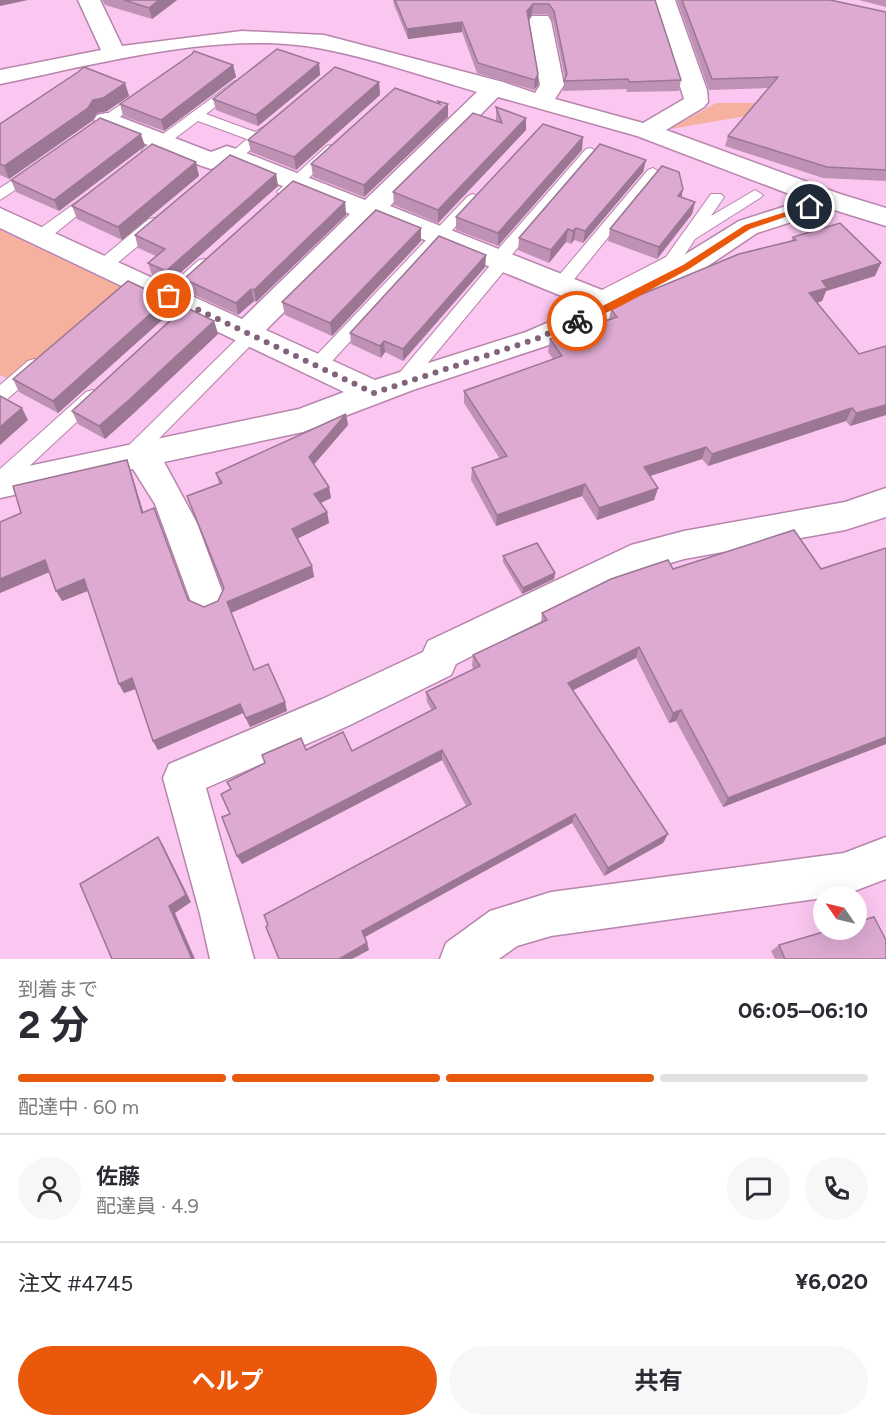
<!DOCTYPE html>
<html lang="ja">
<meta charset="utf-8">
<style>
body{margin:0;font-family:Figtree,"Noto Sans JP",sans-serif;background:#f7f7f7;color:#2b2b33;height:100vh;display:flex;flex-direction:column;font-size:22px;white-space:nowrap}
*{box-sizing:border-box;margin:0}
p{font-size:20px;color:#7c7c81}
.icon{flex:none;width:33px;height:33px;fill:none;stroke:currentColor;stroke-width:2;stroke-linecap:round;stroke-linejoin:round}
.map{position:relative;height:959px;overflow:hidden}
.panel{display:flex;flex-direction:column;background:#fff;flex:1}
.panel>*{flex:none}
.needle{width:39px;rotate:304deg}
.fabs{position:absolute;left:813px;top:886px;display:grid;gap:12px}
.fabs a{display:grid;place-items:center;width:54px;height:54px;border-radius:50%;background:#fff;box-shadow:0 6px 24px #0002;font-size:30px}
.pin{position:absolute;display:grid;place-items:center;width:51px;height:51px;color:#fff;margin:-26px;border:3px solid #fff;border-radius:50%;box-shadow:0 2px 6px #0007}
.courier{position:absolute;display:grid;place-items:center;width:60px;height:60px;margin:-30px;border:4px solid #ea580c;border-radius:50%;background:#fff;color:#222;box-shadow:0 2px 8px #0007}
.summary em{font-style:normal;font-weight:700}
.summary div{display:flex;flex-direction:column-reverse}
.summary{display:flex;align-items:center;justify-content:space-between;height:102px;padding:0 18px}
h1{font-size:39px;font-weight:700;line-height:45px}
.bar{display:grid;grid-template-columns:repeat(4,1fr);gap:9px 6px;align-content:center;height:72px;padding:0 18px}
.bar i{height:8px;border-radius:4px;background:#e1e1e2}
.bar .selected{background:#ea580c}
.bar p{grid-column:span 4}
.line{display:flex;align-items:center;gap:15px;padding:0 18px;border-top:2px solid #e1e1e2}
.line div{flex:1}
.round{display:grid;place-items:center;flex:none;width:63px;height:63px;border-radius:32px;background:#f7f7f7}
.button{display:flex;gap:12px;margin-top:auto;padding:12px 18px}
.button a{flex:1;height:69px;border-radius:36px;background:#ea580c;color:#fff;font-size:24px;font-weight:700;line-height:69px;text-align:center}
.button a+a{background:#f7f7f7;color:#2b2b33}
.map>svg:first-child{display:block}
</style>
<div class="map">
<svg width="886" height="959" viewBox="0 0 886 959">
<rect width="100%" height="100%" fill="#fbc6ef"/>
<g fill="#f5b09e">
<path d="M716,103h61l-7,9 -100,17z"/>
<path d="M0,230l121,57 -110,94 -11,-6z"/>
</g>
<g fill="none" stroke-linecap="round" stroke-linejoin="round">
<defs>
<g id="service">
<path d="M235,81l7,4 -2,3 -34,26 49,18 15,-9 7,4 -51,44h-10l-3,-3 34,-29 -49,-18 -44,33h-10l-2,-3 2,-3z"/>
<path d="M142,90l5,1v6l-49,36h-10l-2,-3 2,-3z"/>
<path d="M332,145l7,4 -2,3 -47,43h-10l-3,-3 3,-3 47,-43z"/>
<path d="M591,148l7,4 -2,3 -87,103 2,3 -2,4 -101,122h-12l-3,-5 3,-5 97,-115 -2,-3 2,-4 93,-106z"/>
<path d="M34,166l8,5 -3,3 -39,26v-12z"/>
<path d="M653,168l8,5 -3,3 -91,112h-12l-2,-4 2,-4 93,-110z"/>
<path d="M95,189l8,5 -3,3 -53,43h-12l-2,-4 2,-4z"/>
<path d="M755,190l8,5 -3,3 -65,41 -17,26 -74,38h-12l-2,-4 2,-4 74,-38 45,-63h10l3,3 -13,19z"/>
<path d="M473,194l8,5 -3,3 -155,169h-12l-3,-5 3,-5 157,-165z"/>
<path d="M155,218l8,5 -2,4 -51,42h-12l-2,-4 2,-4 51,-42z"/>
<path d="M205,259l6,1 2,4 -2,4 -36,32h-12l-2,-4 2,-4 36,-32z"/>
<path d="M251,329l6,2 3,4 -3,4 -121,123 -7,3 -7,-3 -3,-5 3,-5 123,-121z"/>
<path d="M34,359l6,2 3,5 -3,5 -34,29 -6,2v-17l28,-24z"/>
<path d="M92,390l6,2 3,5 -3,5 -91,85 -7,2v-20l86,-77z"/>
</g>
<g id="minor">
<path d="M78,0h22l22,46 120,-15 82,4 179,47 32,11 5,-8 -11,-64 3,-5h16l3,5 13,64 -9,14 88,24 41,-24 -31,-99h22l32,90 1,12 -4,5 -38,23 174,64 46,14v18l-55,-17 -74,24 -61,41 -73,39 -77,33 -133,44 -110,42 -139,30 33,61 28,76 -5,11 -13,5 -13,-5 -39,-106 -22,-35 -133,29v-26l299,-63 45,-17 -344,-164v-20l242,111 108,-105 -123,-51 -16,6 -9,-3 -105,-41 -3,-5 3,-5 9,-2 9,2 96,37 16,-6 9,3 129,51 112,-108c-51,-15 -102,-33 -154,-43 -99,-20 -225,15 -323,35v-14l101,-20zM498,97l139,39 168,64 -66,21 -63,39 -64,34 -222,-88zM376,220l210,86 -60,26 -151,48 -109,-50z"/>
<path d="M886,488v29l-41,13 -161,29 -44,13 -184,92 -5,11 -103,51 -142,62 48,171h-44l-10,-45 -37,-136 6,-14 151,-64 103,-48 5,-11 203,-96 53,-14 161,-29z"/>
<path d="M886,837v42l-42,16 -293,41 -34,10 -18,13h-59l6,-16 44,-32 61,-19 293,-39z"/>
</g>
</defs>
<use href="#service" stroke="#b785ac" stroke-width="2"/>
<use href="#minor" stroke="#b785ac" stroke-width="3"/>
<use href="#service" fill="#fff" fill-rule="evenodd"/>
<use href="#minor" fill="#fff" fill-rule="evenodd"/>
</g>
<g fill="#bf92b5">
<path d="M102,0h75l-25,19 -47,-14z"/>
<path d="M393,0h262l26,80 -2,11 -52,1 -1,-3 -63,2 2,-12 -12,-58 -5,-7h-16l-3,5 9,55v11l-4,5 -57,-17 -15,-41 -54,7 -14,-34z"/>
<path d="M677,0h153l56,12v169l-63,-3 -98,-32 3,-10 41,-48 -60,2z"/>
<path d="M859,0h27v7z"/>
<path d="M319,63l1,12 -62,51 -42,-16 -3,-11z"/>
<path d="M233,65l3,12 -72,54 -41,-15 -3,-12z"/>
<path d="M379,82l1,13 -84,75 -45,-18 -3,-12z"/>
<path d="M125,83l4,13 -22,15 -10,2 -5,8 -83,58 -9,-4v-51z"/>
<path d="M438,101l10,16 -84,80 -51,-20 -2,-13 127,-60z"/>
<path d="M496,107l30,23 -88,93 -44,-18 -1,-13 103,-71z"/>
<path d="M145,146l-86,65 -43,-19 -5,-12z"/>
<path d="M582,150l-84,96 -42,-16v-13z"/>
<path d="M646,160l-3,12 -60,71 -9,-3 -3,4 -5,-2 -17,21 -31,-13 1,-12z"/>
<path d="M276,174l2,12 -109,97 -17,-8 -4,-12 8,-7 -18,-8 -3,-13z"/>
<path d="M199,176l-77,64 -45,-21 -5,-13z"/>
<path d="M681,197l14,5 -3,12 -35,45 -49,-18 2,-12z"/>
<path d="M345,202l1,13 -90,87 -2,-1 -16,14 -50,-23 -4,-13z"/>
<path d="M793,237l82,39 -49,15 -4,10 -5,2 69,112 -36,11 -4,-5 -138,45 -6,-7 -52,17 8,12 -4,12 -57,20 -15,-24 -86,30 -25,-46 1,-12 28,-9 -36,-56v-12l89,-32 -5,-7 2,-13 59,-19 2,-11 180,-68z"/>
<path d="M421,241l-89,95 -47,-21 -3,-13z"/>
<path d="M486,255l-1,12 -82,94 -18,-9 -4,6 -30,-14 -1,-11z"/>
<path d="M167,299l4,13 -113,101 -39,-21 -6,-13z"/>
<path d="M214,321l4,13 -84,79 -29,26 -27,-15 -6,-13z"/>
<path d="M346,414l2,11 -34,39 15,23 2,11 -10,5 6,9 2,11 -31,15 14,28 2,11 -83,35 23,58 33,41 -37,16 -7,-14 -85,37 -5,-9 -17,-52 -12,4 -5,-9 -31,-93 -26,10 -13,-30 -49,22v-71l21,-9 106,-53 4,12 12,40 45,89 16,6 14,-6 5,-12 -36,-93 32,-12 -3,-11z"/>
<path d="M886,548v196l-163,63 -47,-86 -7,2 -33,-65 -63,32 95,144 -5,9 -59,33 -32,-53 -207,114 4,13 -90,9 187,-153 -24,-46 -200,104 -5,-8 -7,-42 1,-25 34,-26 -3,-8 44,-5 46,1 80,-40 -5,-9 -1,-10 48,-23 -2,-3 1,-11 68,-33 1,-9 131,-44h148z"/>
<path d="M503,556l52,17 -1,6 -32,15 -19,-32z"/>
<path d="M779,945l107,14h-111l-4,-8z"/>
</g>
<g fill="#9b7793">
<path d="M0,0h28l-28,6z"/>
<path d="M159,0h18l-25,19 -3,-11z"/>
<path d="M533,4l-1,10 -5,7v-10z"/>
<path d="M462,22v10l-54,7 -1,-10z"/>
<path d="M319,63l1,12 -62,51 -2,-11z"/>
<path d="M233,65l3,12 -72,54 -3,-11z"/>
<path d="M538,74v11l-4,5 1,-10z"/>
<path d="M379,82l1,13 -84,75 -2,-13z"/>
<path d="M125,83l4,13 -22,15 -10,2 -5,8 -83,58 -5,-13 89,-66z"/>
<path d="M448,104v13l-84,80v-12z"/>
<path d="M526,118v12l-88,93v-13z"/>
<path d="M141,134l4,12 -86,65 -5,-11z"/>
<path d="M583,137l-1,13 -84,96v-13z"/>
<path d="M646,160l-3,12 -60,71 2,-12z"/>
<path d="M196,162l3,14 -77,64 -4,-13z"/>
<path d="M276,174l2,12 -109,97 -3,-12z"/>
<path d="M683,189l-2,12 -3,-5z"/>
<path d="M345,202l1,13 -90,87 -2,-12z"/>
<path d="M695,202l-3,12 -35,45 2,-12z"/>
<path d="M421,228v13l-89,95 -2,-13z"/>
<path d="M576,228l-2,12 -3,4 2,-13z"/>
<path d="M568,229l-2,13 -17,21 2,-13z"/>
<path d="M486,255l-1,12 -82,94v-12z"/>
<path d="M881,263l-6,13 -49,15 -4,10 -18,5 5,-13 13,-12z"/>
<path d="M251,289l3,12 -16,14 -2,-12z"/>
<path d="M167,299l4,13 -113,101 -5,-12z"/>
<path d="M214,321l4,13 -84,79 -29,26 -6,-13z"/>
<path d="M384,341l1,11 -4,6 -1,-12z"/>
<path d="M886,405v10l-36,11 6,-13z"/>
<path d="M22,408l6,12 -28,25v-18z"/>
<path d="M852,408l-6,13 -138,45 4,-12z"/>
<path d="M346,414l2,11 -37,43 -2,-11z"/>
<path d="M706,447l-4,12 -61,20 3,-12z"/>
<path d="M127,460l4,12 16,52 -5,-11z"/>
<path d="M585,484l-3,12 -86,30 1,-11z"/>
<path d="M329,487l2,11 -15,7 -2,-11z"/>
<path d="M658,488l-4,12 -57,20 2,-12z"/>
<path d="M327,512l2,11 -34,17 -3,-11z"/>
<path d="M45,560l7,11 -52,22v-14z"/>
<path d="M312,566l2,11 -83,36 -4,-11z"/>
<path d="M555,573l-1,6 -32,15 1,-6z"/>
<path d="M84,579l6,11 -28,11 -6,-10z"/>
<path d="M639,647l-3,11 -70,36 2,-11z"/>
<path d="M132,678l6,10 -14,5 -5,-9z"/>
<path d="M285,702l2,9 -37,16 -4,-9z"/>
<path d="M240,704l3,9 -85,37 -5,-9z"/>
<path d="M681,710l-5,11 -7,2 4,-10z"/>
<path d="M886,737v7l-163,63 5,-9z"/>
<path d="M442,750v10l-200,104 -5,-8z"/>
<path d="M575,814l-3,9 -209,115 -1,-7z"/>
<path d="M668,834l-5,9 -59,33 4,-8z"/>
<path d="M158,837l5,8 28,57 -16,11 20,46h-3l-23,-53z"/>
<path d="M367,943l2,7 -17,9h-13z"/>
</g>
<g fill="#deaad2" stroke="#9b7793" stroke-width="1.5">
<path d="M124,0h35l-10,8z"/>
<path d="M395,0h260l26,80 -52,2 -1,-3 -64,2 3,-7 -13,-63 -5,-7h-16l-6,7 11,63 -3,6 -57,-17 -16,-41 -55,7z"/>
<path d="M682,0h148l56,12v158l-59,-3 -99,-31 50,-59 -66,2z"/>
<path d="M277,49l42,14 -63,52 -43,-16z"/>
<path d="M194,51l39,14 -72,55 -41,-16 72,-50z"/>
<path d="M84,67l41,16 -22,15 -10,2 -5,8 -84,58 -4,-2v-40l78,-52z"/>
<path d="M335,67l44,15 -85,75 -46,-17z"/>
<path d="M395,88l45,16 -2,-3 10,3 -84,81 -53,-21z"/>
<path d="M496,107l30,11 -88,92 -45,-18 80,-79 29,10z"/>
<path d="M100,118l41,16 -87,66 -43,-20z"/>
<path d="M543,124l40,13 -85,96 -42,-16z"/>
<path d="M152,144l44,18 -78,65 -46,-21z"/>
<path d="M600,144l46,16 -61,71 -9,-3 -3,3 -5,-2 -17,21 -32,-12z"/>
<path d="M230,155l46,19 -110,97 -18,-8 17,-14 -30,-14z"/>
<path d="M662,166l17,6 4,17 -5,7 17,6 -36,45 -49,-18z"/>
<path d="M293,181l52,21 -91,88 -3,-1 -15,14 -52,-24z"/>
<path d="M376,210l45,18 -91,95 -48,-21z"/>
<path d="M840,223l41,40 -59,18 5,7 -18,5 50,61 27,-8v59l-30,8 -4,-5 -140,46 -6,-7 -62,20 14,21 -59,20 -14,-24 -88,31 -25,-47 35,-12 -43,-65 98,-35 -12,-17 67,-22 -6,-8 29,-14 99,-41 57,-14 -3,-3z"/>
<path d="M439,236l47,19 -83,94 -19,-8 -4,5 -30,-13z"/>
<path d="M128,281l39,18 -114,102 -40,-22z"/>
<path d="M185,307l29,14 -85,79 -30,26 -27,-15z"/>
<path d="M0,396l22,12 -22,19z"/>
<path d="M346,414l-37,43 20,30 -15,7 13,18 -35,17 20,37 -85,36 27,68 14,-6 17,38 -39,16 -6,-14 -87,37 -21,-63 -13,6 -35,-105 -28,12 -11,-31 -45,19v-57l21,-9 -8,-27 114,-26 15,53 12,-5 34,92 16,7 14,-6 6,-13 -37,-92 35,-13 -6,-10z"/>
<path d="M794,530l27,39 65,-21v189l-158,61 -47,-88 -8,3 -34,-66 -71,36 100,151 -60,34 -33,-54 -213,117 5,12 -28,16h-60l-13,-32 2,-2 -4,-10 207,-111 -29,-54 -205,106 -15,-39 8,-3 -9,-20 10,-5 -4,-7 38,-19 -3,-8 39,-17 5,12 37,-18 9,19 84,-43 -10,-16 54,-26 -7,-11 74,-35 -5,-7 69,-34 57,-19 5,9z"/>
<path d="M537,543l18,30 -32,15 -20,-32z"/>
<path d="M158,837l28,58 -17,11 23,53h-80l-32,-75z"/>
<path d="M874,917l12,23v19h-101l-6,-14 51,-15h26v-8z"/>
</g>
<path fill="#ea580c" d="M807,205l7,2 -64,22 -61,40 -72,39 -37,16 -7,-3 110,-56 62,-40z"/>
<g fill="none" stroke-linecap="round" stroke-linejoin="round">
<path stroke="#83637c" stroke-width="6" stroke-dasharray="0 10.8" d="M169,296l205,97 162,-54 41,-18"/>
</g>
</svg>
<div class="fabs">
<a><svg class="needle" viewBox="-14 -14 28 28"><path d="M0-13l5 13h-10z" fill="#e53935"/><path d="M0 13l5-13h-10z" fill="#7c7c81"/></svg></a>
</div>
<div class="pin" style="left:169px;top:296px;background:#ea580c"><svg class="icon" aria-label="bag" viewBox="0 0 24 24"><path d="M5 8h14l-1 12H6zM9 8a3 3 0 0 1 6 0"/></svg></div>
<div class="pin" style="left:810px;top:207px;background:#1f2937"><svg class="icon" aria-label="home" viewBox="0 0 24 24"><path d="M3 11l9-7 9 7M6 9v11h12V9"/></svg></div>
<div class="courier" style="left:577px;top:321px"><svg class="icon" aria-label="bike" viewBox="0 0 24 24"><circle cx="6" cy="16" r="4"/><circle cx="18" cy="16" r="4"/><path d="M6 16l4-8h5l3 8M10 8l3 8H6M13 5h3"/></svg></div>
</div>
<section class="panel">
<div class="summary"><div><h1>2 分</h1><p>到着まで</p></div><em>06:05–06:10</em></div>
<div class="bar"><i class="selected"></i><i class="selected"></i><i class="selected"></i><i></i><p>配達中 · 60 m</p></div>
<div class="line" style="height:108px"><a class="round"><svg class="icon" aria-label="person" viewBox="0 0 24 24"><circle cx="12" cy="8" r="4"/><path d="M4 21q1-7 8-7t8 7"/></svg></a><div><b>佐藤</b><p>配達員 · 4.9</p></div><a class="round"><svg class="icon" aria-label="chat" viewBox="0 0 24 24"><path d="M4 5h16v11H9l-5 4z"/></svg></a><a class="round"><svg class="icon" aria-label="phone" viewBox="0 0 24 24"><path d="M5 4h4l2 5-3 2q2 4 5 5l2-3 5 2v4C11 20 4 13 5 4z"/></svg></a></div>
<div class="line" style="height:78px"><div>注文 #4745</div><b>¥6,020</b></div>
<div class="button"><a>ヘルプ</a><a>共有</a></div>
</section>
